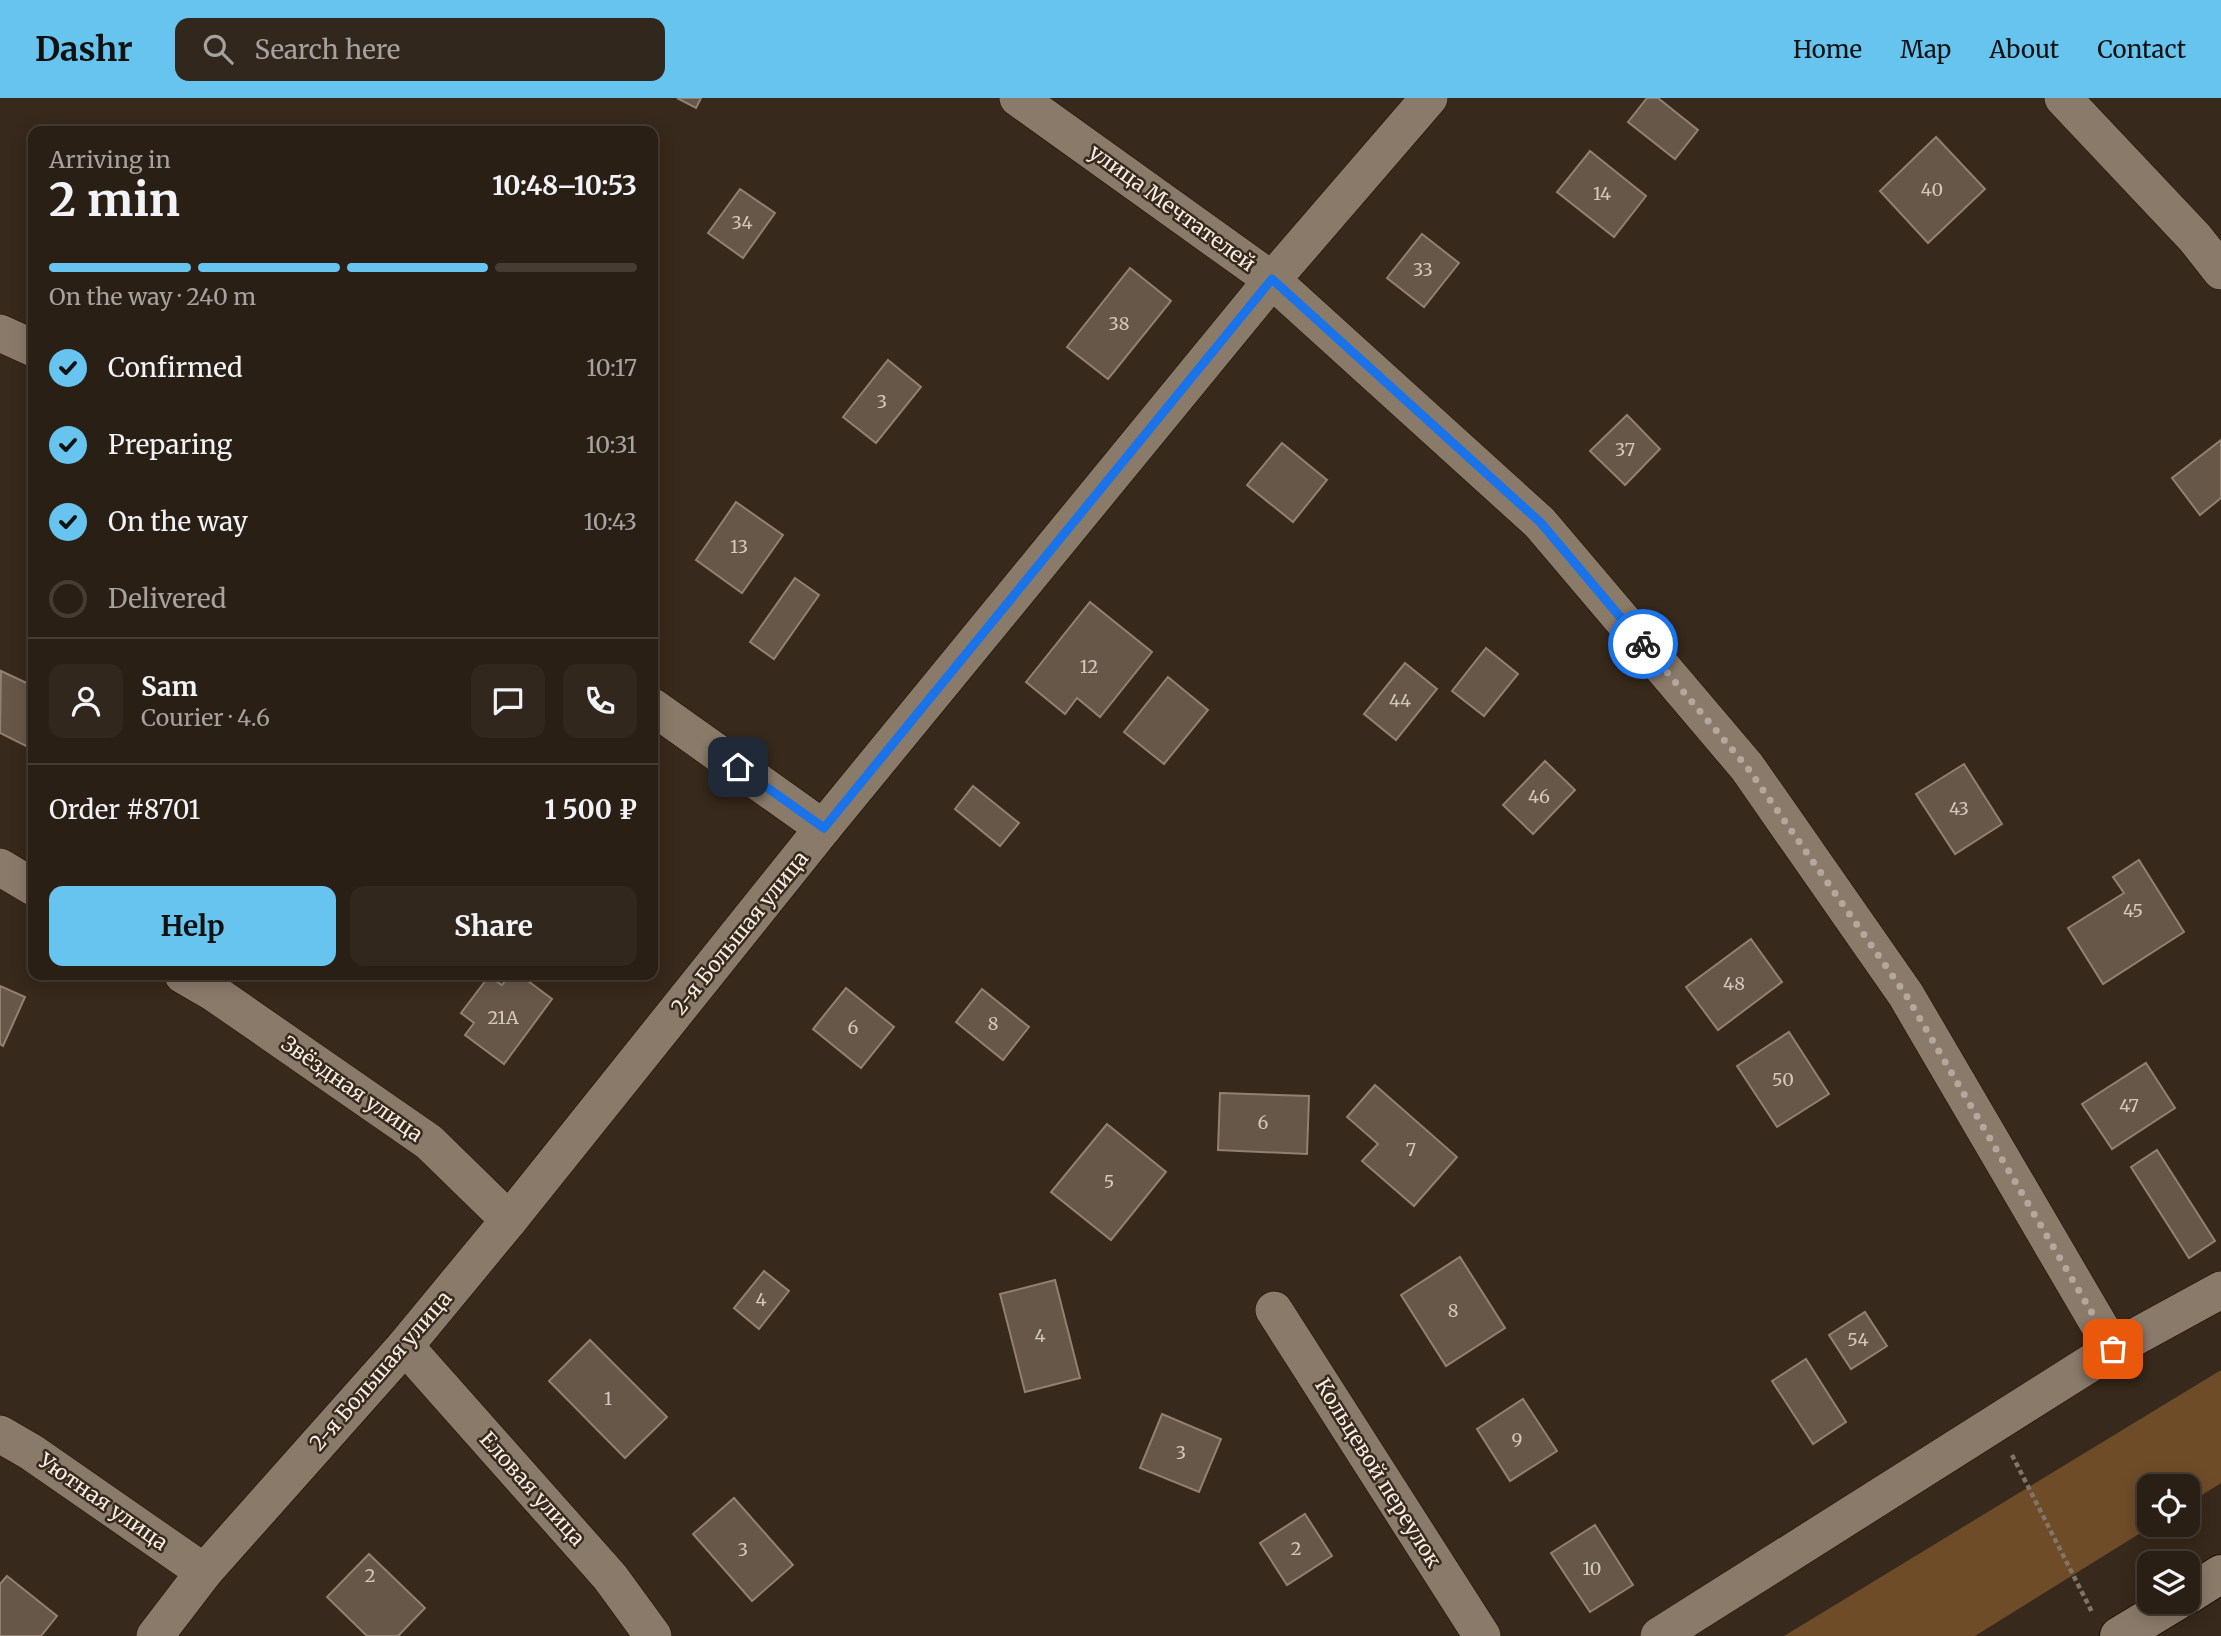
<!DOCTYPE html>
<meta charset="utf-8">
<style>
body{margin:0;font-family:Merriweather,serif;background:#31271d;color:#f1f3f6;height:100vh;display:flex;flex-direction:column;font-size:26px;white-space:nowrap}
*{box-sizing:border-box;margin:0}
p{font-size:23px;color:#a5a2a0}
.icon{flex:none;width:38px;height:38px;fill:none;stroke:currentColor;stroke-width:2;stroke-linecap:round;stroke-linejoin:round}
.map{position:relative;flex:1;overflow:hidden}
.panel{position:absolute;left:28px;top:28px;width:630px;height:854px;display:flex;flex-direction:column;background:#291f14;border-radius:14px;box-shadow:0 4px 18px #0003,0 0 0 2px #453d34}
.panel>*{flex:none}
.buttons{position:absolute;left:2137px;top:1376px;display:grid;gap:14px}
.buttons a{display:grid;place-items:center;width:63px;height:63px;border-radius:14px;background:#291f14;box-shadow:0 4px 18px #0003,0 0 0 2px #453d34;font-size:35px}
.pin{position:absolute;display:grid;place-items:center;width:60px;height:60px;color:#fff;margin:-30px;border-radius:14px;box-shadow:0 4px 10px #0006}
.courier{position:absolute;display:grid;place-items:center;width:70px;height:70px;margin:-35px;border:5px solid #1a73e8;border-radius:50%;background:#fff;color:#222;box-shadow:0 2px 9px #0007}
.head em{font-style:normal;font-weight:700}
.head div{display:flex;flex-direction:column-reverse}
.head{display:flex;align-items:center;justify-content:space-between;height:119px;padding:0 21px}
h1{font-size:46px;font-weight:700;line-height:52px}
.bar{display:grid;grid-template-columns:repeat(4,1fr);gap:10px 7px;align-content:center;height:84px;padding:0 21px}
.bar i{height:9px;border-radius:5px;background:#453d34}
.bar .selected{background:#67c4ef}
.bar p{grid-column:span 4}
.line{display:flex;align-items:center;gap:18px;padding:0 21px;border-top:2px solid #453d34}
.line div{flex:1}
.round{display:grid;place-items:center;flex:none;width:74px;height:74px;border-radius:14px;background:#31271d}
ol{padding:0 21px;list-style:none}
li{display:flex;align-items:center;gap:21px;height:77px}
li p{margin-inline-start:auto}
li .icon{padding:7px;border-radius:50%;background:#67c4ef;color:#111;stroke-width:4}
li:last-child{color:#a5a2a0}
li i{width:38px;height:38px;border:4px solid #453d34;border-radius:50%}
.button{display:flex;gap:14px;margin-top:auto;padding:14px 21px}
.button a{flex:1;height:80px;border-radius:14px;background:#67c4ef;color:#111;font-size:28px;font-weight:700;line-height:80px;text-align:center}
.button a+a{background:#31271d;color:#f1f3f6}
header{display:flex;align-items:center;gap:42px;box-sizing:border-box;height:98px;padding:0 35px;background:#67c4ef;color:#111}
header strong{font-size:33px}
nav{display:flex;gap:38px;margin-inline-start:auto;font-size:24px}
.search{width:490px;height:63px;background:#31271d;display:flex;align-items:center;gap:18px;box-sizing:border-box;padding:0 24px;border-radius:14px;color:#a5a2a0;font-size:26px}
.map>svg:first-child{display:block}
</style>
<header>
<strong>Dashr</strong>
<div class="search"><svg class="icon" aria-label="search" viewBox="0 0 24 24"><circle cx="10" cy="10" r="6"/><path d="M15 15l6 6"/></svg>Search here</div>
<nav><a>Home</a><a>Map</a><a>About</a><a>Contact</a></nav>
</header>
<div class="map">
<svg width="2221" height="1538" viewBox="0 0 2221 1538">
<rect width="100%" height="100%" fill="#37291b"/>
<path fill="#6f4c28" d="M2221,1272v113l-33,21v-18h-39v38h6l-180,112h-191z"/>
<g fill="#675748" stroke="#928070" stroke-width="2">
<path d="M677,0h24l-5,10z"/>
<path d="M1647,0h11l40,32 -23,29 -47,-37z"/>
<path d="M1936,39l49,52 -57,54 -48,-52z"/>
<path d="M1590,53l56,45 -32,41 -57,-45z"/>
<path d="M740,91l35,24 -32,45 -35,-25z"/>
<path d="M1422,136l37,29 -35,44 -37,-29z"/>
<path d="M1130,170l41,33 -63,78 -41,-32z"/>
<path d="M888,262l33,27 -45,56 -33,-26z"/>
<path d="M1627,317l33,34 -35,36 -35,-34z"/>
<path d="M2221,342v58l-21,17 -28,-37z"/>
<path d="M1282,345l45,37 -34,42 -46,-37z"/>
<path d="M736,404l47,33 -41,58 -46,-33z"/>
<path d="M795,480l24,17 -45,64 -24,-17z"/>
<path d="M1090,504l62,50 -52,65 -23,-19 -12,16 -39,-32z"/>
<path d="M1486,550l32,26 -34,42 -32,-25z"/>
<path d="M1405,565l32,26 -41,51 -32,-26z"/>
<path d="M1,573l32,15v46l-7,14 -26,-13z"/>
<path d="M1168,579l40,33 -44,54 -40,-32z"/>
<path d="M1545,663l30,29 -42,44 -30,-29z"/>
<path d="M1964,666l38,60 -47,30 -39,-60z"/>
<path d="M973,688l46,37 -19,23 -45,-37z"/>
<path d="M2139,762l45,72 -81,52 -35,-56 56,-35 -11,-16z"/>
<path d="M1751,841l31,43 -64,48 -32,-43z"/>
<path d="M509,877h11l32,24 -48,65 -39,-29 9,-12 -13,-10 28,-37 13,9z"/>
<path d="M0,888l25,11 -22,49 -3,-2z"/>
<path d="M846,890l48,39 -33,41 -48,-39z"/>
<path d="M982,891l47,38 -26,33 -47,-38z"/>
<path d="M1789,934l40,62 -52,33 -40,-61z"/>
<path d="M2146,965l29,45 -63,41 -30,-45z"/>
<path d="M1375,987l82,72 -43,49 -52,-45 16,-17 -31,-27z"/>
<path d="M1220,995l89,3 -2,58 -89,-4z"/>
<path d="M1107,1026l59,48 -55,68 -60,-48z"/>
<path d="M2157,1052l58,91 -26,17 -58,-91z"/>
<path d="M1460,1159l45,71 -59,38 -45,-71z"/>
<path d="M764,1173l25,20 -30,38 -25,-21z"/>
<path d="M1055,1182l25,98 -55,14 -25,-98z"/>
<path d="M1865,1214l22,34 -36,23 -22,-34z"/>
<path d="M590,1242l77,77 -42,41 -76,-77z"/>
<path d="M1806,1261l40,63 -33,22 -41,-63z"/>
<path d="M1523,1301l34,52 -47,30 -33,-52z"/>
<path d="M1162,1316l59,25 -22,53 -59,-24z"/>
<path d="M734,1400l59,67 -41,36 -59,-67z"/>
<path d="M1305,1416l27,42 -45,29 -27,-42z"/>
<path d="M1595,1427l38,60 -43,27 -39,-59z"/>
<path d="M369,1456l56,54 -27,28h-31l-40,-39z"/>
<path d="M7,1478l50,40 -16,20h-41v-52z"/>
</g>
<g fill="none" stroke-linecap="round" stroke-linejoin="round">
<defs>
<g id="minor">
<path d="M1018,0l254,182 268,243 207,244 159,228 207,354"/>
<path d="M2063,0l132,140 26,33"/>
<path d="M0,235l33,15"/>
<path d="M653,609l170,121"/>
<path d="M0,769l33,20"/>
<path d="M183,877l31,18 215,149 80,78"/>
<path d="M1274,1212l208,326"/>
<path d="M405,1248l205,231 43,59"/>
<path d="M0,1336l31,18 173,120"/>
<path d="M155,1538l49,-64 201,-226 104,-126 314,-392 449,-548 157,-182"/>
<path d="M1659,1538l454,-287 108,-59"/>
</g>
<g id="tertiary">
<path d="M2188,1497l33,-21"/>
<path d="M2119,1538l58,-35"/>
</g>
</defs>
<use href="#minor" stroke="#1e1105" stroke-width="38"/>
<use href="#tertiary" stroke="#1e1105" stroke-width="40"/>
<path stroke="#817569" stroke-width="4.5" stroke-dasharray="5 3.5" stroke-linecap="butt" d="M2012,1357l80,157"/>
<use href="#minor" stroke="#8a7a6a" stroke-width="37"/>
<use href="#tertiary" stroke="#8a7a6a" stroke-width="38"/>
</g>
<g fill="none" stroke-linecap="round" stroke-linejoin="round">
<path stroke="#b4a89e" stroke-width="7" stroke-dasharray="0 12.6" d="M1643,546l104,123 159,228 207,354"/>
<path stroke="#1a73e8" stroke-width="9" d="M738,669l86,61 448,-549 269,244 102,121"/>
</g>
<g text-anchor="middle" stroke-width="5" stroke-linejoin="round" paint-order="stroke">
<g font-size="18" fill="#d3c8bd">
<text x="1932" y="98">40</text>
<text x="1602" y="102">14</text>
<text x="742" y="131">34</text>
<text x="1423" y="178">33</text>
<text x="1119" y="232">38</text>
<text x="882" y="310">3</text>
<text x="1625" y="358">37</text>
<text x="739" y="455">13</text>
<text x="1089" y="575">12</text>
<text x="1400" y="609">44</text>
<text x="1539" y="705">46</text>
<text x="1959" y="717">43</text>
<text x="2133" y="819">45</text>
<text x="1734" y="892">48</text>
<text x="503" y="926">21А</text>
<text x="993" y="932">8</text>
<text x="853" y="936">6</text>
<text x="1783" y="988">50</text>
<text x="2129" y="1014">47</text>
<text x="1263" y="1031">6</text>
<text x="1411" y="1058">7</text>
<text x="1109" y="1090">5</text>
<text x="761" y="1208">4</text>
<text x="1453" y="1219">8</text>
<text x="1040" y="1244">4</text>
<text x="1858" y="1248">54</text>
<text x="608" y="1307">1</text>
<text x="1517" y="1348">9</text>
<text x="1181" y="1361">3</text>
<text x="1296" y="1457">2</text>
<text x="743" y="1458">3</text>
<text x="1592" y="1477">10</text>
<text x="370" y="1484">2</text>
</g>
<g font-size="21" fill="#f7ede4" stroke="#37291b">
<text transform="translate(1172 110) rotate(36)" y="7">улица Мечтателей</text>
<text transform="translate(740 835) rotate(-51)" y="7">2-я Большая улица</text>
<text transform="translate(352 991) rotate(35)" y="7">Звёздная улица</text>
<text transform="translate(381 1273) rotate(-49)" y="7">2-я Большая улица</text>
<text transform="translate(1378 1375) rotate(58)" y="7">Кольцевой переулок</text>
<text transform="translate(532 1391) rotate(48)" y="7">Еловая улица</text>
<text transform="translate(103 1404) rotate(35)" y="7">Уютная улица</text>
</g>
</g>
</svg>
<div class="buttons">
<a><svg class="icon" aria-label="locate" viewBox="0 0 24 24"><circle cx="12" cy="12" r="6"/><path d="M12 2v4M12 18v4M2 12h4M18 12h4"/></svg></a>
<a><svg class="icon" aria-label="layers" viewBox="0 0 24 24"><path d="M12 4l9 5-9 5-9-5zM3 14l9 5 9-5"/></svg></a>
</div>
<div class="pin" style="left:2113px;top:1251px;background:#ea580c"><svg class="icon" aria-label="bag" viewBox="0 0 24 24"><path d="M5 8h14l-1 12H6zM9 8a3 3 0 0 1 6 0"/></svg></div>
<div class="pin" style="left:738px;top:669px;background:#1f2937"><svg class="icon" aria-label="home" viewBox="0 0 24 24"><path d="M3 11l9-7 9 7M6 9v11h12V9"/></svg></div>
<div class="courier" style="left:1643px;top:546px"><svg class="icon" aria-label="bike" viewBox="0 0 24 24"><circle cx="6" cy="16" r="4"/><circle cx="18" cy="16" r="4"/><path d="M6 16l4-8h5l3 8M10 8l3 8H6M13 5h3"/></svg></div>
<section class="panel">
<div class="head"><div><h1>2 min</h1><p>Arriving in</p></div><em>10:48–10:53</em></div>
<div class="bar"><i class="selected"></i><i class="selected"></i><i class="selected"></i><i></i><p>On the way · 240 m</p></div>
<ol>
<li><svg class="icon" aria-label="check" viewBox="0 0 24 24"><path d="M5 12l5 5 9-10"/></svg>Confirmed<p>10:17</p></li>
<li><svg class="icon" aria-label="check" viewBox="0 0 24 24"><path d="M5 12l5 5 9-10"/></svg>Preparing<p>10:31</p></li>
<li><svg class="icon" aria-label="check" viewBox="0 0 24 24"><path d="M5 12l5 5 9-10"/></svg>On the way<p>10:43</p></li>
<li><i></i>Delivered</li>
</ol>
<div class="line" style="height:126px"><a class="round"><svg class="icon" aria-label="person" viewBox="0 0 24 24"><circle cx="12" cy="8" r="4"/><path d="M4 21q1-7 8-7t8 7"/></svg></a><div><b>Sam</b><p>Courier · 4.6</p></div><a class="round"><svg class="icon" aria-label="chat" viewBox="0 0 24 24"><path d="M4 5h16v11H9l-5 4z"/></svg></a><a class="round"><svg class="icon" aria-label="phone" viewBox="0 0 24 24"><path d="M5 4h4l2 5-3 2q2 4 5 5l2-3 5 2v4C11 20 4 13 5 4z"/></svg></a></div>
<div class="line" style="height:91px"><div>Order #8701</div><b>1 500 ₽</b></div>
<div class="button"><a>Help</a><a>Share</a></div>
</section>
</div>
